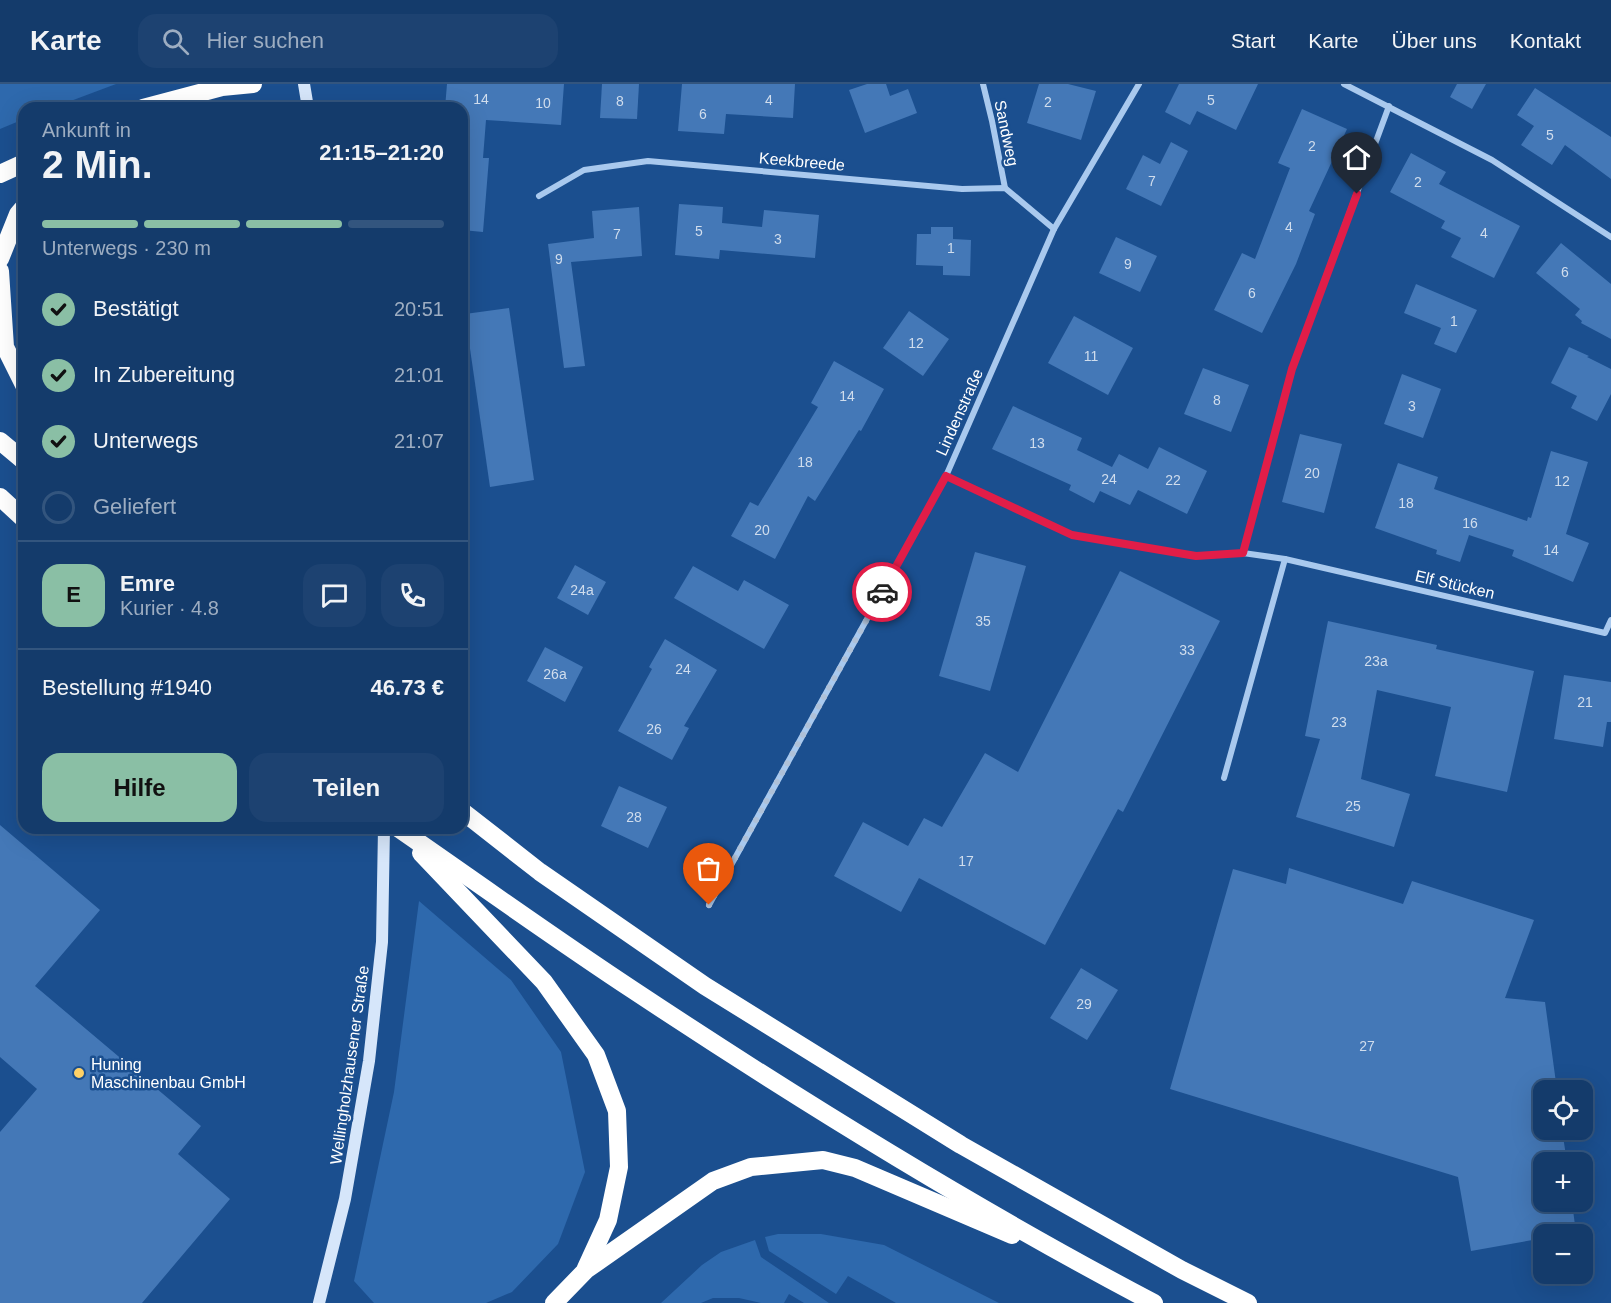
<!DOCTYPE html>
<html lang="de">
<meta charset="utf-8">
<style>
body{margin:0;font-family:Arial,sans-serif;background:#1d4271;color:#f1f3f6;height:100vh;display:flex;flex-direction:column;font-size:22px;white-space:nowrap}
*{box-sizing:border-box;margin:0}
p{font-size:20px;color:#9dadc1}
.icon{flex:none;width:33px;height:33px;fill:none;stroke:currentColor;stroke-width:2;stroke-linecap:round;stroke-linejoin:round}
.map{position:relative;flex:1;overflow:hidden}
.drawer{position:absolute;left:18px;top:18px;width:450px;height:732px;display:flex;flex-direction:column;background:#143b6b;border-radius:18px;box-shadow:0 6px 24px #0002,0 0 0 2px #33557e}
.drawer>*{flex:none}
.buttons{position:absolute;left:1533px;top:996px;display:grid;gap:12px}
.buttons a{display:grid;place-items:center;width:60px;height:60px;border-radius:12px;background:#143b6b;box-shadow:0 6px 24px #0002,0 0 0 2px #33557e;font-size:30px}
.pin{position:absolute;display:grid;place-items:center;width:51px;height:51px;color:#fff;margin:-62px -26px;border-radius:50% 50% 50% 0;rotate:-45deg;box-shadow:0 0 6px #0007}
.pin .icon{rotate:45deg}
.courier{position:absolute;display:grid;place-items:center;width:60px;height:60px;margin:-30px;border:4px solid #e11d48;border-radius:50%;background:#fff;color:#222;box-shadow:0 2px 8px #0007}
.summary em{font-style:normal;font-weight:800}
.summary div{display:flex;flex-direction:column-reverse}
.summary{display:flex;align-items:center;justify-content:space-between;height:102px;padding:0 24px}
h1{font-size:39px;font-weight:800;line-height:45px}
.bar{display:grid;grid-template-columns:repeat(4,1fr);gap:9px 6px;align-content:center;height:72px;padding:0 24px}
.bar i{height:8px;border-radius:4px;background:#33557e}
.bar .current{background:#8abfa5}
.bar p{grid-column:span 4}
.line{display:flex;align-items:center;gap:15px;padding:0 24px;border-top:2px solid #33557e}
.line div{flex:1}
.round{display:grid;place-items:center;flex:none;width:63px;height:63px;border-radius:18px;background:#1d4271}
ol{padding:0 24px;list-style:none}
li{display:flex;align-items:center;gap:18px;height:66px}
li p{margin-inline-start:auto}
li .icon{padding:6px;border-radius:50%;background:#8abfa5;color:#111;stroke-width:4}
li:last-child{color:#9dadc1}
li i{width:33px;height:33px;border:3px solid #33557e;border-radius:50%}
.cta{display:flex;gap:12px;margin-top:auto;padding:12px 24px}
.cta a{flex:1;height:69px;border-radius:18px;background:#8abfa5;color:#111;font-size:24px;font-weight:800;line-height:69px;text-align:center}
.cta a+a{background:#1d4271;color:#f1f3f6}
header{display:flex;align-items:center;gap:36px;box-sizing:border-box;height:84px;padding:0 30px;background:#143b6b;border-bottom:2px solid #33557e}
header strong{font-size:28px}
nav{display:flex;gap:33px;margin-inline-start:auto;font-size:21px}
.search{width:420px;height:54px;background:#1d4271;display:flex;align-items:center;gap:15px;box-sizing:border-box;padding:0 21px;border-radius:18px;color:#9dadc1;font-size:22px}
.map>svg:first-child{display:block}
</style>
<header>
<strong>Karte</strong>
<div class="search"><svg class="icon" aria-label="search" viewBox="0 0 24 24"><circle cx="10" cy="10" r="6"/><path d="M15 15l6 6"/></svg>Hier suchen</div>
<nav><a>Start</a><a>Karte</a><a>Über uns</a><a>Kontakt</a></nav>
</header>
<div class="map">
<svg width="1611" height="1219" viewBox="0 0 1611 1219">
<rect width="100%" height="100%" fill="#1b4f8f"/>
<g fill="#2e69ad">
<path d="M0,0h116l-64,24h-28v11l-24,10z"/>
<path d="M419,817l92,79 50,72 24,120 -27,72 -46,48 -26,11h-112l-20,-22 40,-189z"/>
<path d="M778,1150h43l63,11 115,58h-103l-48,-27 -12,18 -67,-43 -4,-14z"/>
<path d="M755,1156l6,17 68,46h-25l-15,-9 -5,9h-23l-22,-5h-26l-12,5h-40l41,-38 19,-13z"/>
</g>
<g fill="#4478b7">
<path d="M447,0h117l-3,41 -75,-5 -3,38h6l-6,74 -21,-2v-122h-17z"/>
<path d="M602,0h37l-2,35 -37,-1z"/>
<path d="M682,0h113l-2,34 -67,-4 -2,20 -46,-3z"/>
<path d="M867,0h19l4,12 18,-7 9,24 -52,20 -16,-43z"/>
<path d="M1039,0h29l28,7 -15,49 -54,-17z"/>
<path d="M1179,0h79l-22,46 -39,-19 -7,14 -25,-13z"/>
<path d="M1457,0h29l-14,25 -22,-12z"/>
<path d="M1535,4l76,49v42l-46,-34 -13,20 -31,-20 13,-19 -17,-11z"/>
<path d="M1302,25l45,20 -38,82 6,3 -19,50 -34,69 -48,-23 28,-57 13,6 35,-91 -12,-5z"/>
<path d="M1171,58l17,9 -27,55 -35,-17 17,-34 17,9z"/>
<path d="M1411,69l35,19 -7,12 81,42 -26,52 -43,-21 10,-19 -20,-10 4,-7 -55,-29z"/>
<path d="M679,120l44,3 -1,16 40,4 2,-17 55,5 -4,43 -95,-8 -1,9 -44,-4z"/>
<path d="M639,123l3,49 -71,6 14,104 -21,2 -16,-124 46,-6 -2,-27z"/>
<path d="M931,143h22v12l18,1 -1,36 -27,-1v-9l-27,-1 1,-31h14z"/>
<path d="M1116,153l41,19 -17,36 -41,-19z"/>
<path d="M1561,159l50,41v55l-30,-16 1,-2 -7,-6 5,-6 -44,-36z"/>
<path d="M1416,200l61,26 -21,43 -22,-9 7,-16 -37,-15z"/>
<path d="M509,224l25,172 -44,7 -25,-173z"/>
<path d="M909,227l40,28 -26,37 -40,-28z"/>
<path d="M1074,232l59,32 -25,47 -60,-32z"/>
<path d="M1569,263l20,9 -2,1 24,12v25l-14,27 -26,-13 6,-12 -26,-13z"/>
<path d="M834,277l50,28 -23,42 -2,-1 -44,71 -7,-5 -33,63 -44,-23 19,-34 8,4 60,-99 -7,-4z"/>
<path d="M1203,284l46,17 -18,47 -47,-18z"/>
<path d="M1402,290l39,15 -18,49 -39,-14z"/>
<path d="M1013,322l69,32 -5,12 35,17 7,-13 29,15 11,-22 48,24 -20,43 -49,-24 -8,15 -30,-14 -6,12 -25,-13 2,-5 -79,-36z"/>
<path d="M1300,350l42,10 -18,69 -42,-11z"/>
<path d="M1551,367l37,11 -22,72 23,9 -16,39 -61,-26 2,-6 -45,-15 -9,27 -24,-8 1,-4 -62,-22 23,-65 40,14 -4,12 93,32 1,-4 3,1z"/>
<path d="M975,468l51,14 -36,125 -51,-15z"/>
<path d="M575,481l31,17 -18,33 -31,-17z"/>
<path d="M693,482l45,25 6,-11 45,25 -25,44 -90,-51z"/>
<path d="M1120,487l100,50 -97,191 -5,-3 -73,136 -126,-67 -18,34 -67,-36 29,-54 45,24 16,-28 18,9 43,-74 33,19z"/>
<path d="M1328,537l109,24 -1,4 98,22 -27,121 -72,-16 16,-69 -74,-17 -16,89 49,15 -16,53 -98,-30 24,-78 -15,-3z"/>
<path d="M665,555l52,31 -33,56 5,2 -17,32 -54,-29 34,-62 -3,-2z"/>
<path d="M545,563l38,20 -18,35 -38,-21z"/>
<path d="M1564,591l47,7v40h-4l-4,25 -49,-8z"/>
<path d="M619,702l48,21 -19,41 -47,-22z"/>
<path d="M0,741l100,85 -65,76 166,140 -23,28 52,45 -88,104h-142v-171l37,-43 -37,-32z"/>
<path d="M1289,784l114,36 9,-23 122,39 -29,78 40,4 12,88h-13v40h18l5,32h-23v40h28l4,31 -32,1v4l-73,13 -13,-74 -288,-88 63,-220 53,15z"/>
<path d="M1081,884l37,22 -31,50 -37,-22z"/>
</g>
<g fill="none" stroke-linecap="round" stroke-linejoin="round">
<g stroke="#a9c9ee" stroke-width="6">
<path d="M983,0l9,37 13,67"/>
<path d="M1344,0l148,76 119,77"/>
<path d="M539,112l45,-26 64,-9 314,28 43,-1 49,41"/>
<path d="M946,392l126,59 123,21 48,-3 42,6 320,74 6,-13"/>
<path d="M1243,469l49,-184 97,-263"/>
<path d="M1224,694l61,-219"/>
<path d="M709,821l237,-429 108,-247 85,-145"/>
</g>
<g stroke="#d6e6fa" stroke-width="12">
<path d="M304,0l4,24"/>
<path d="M319,1219l26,-104 24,-138 13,-119 2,-114"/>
</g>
<g stroke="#fff" stroke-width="18">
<path d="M143,24l79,-21 31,-3"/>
<path d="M0,90l24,-11"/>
<path d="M0,175l18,-45 6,-7"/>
<path d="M0,187l5,76 19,38"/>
<path d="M0,357l24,20"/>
<path d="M0,413l24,22"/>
<path d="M462,727l78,61 165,114 256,159 221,125 66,33"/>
<path d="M398,744c78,54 156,110 235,162 169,112 342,219 521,313"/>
<path d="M421,769l123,129 52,73 21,56 2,56 -11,53 -22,48"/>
<path d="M554,1219l32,-33 127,-89 38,-14 72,-7 32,8 157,67"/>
</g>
</g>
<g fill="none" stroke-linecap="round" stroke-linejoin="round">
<path stroke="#afc1d8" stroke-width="6" stroke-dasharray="0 10.8" d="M709,821l173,-313"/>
<path stroke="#e11d48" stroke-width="8" d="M882,508l64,-116 126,59 124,21 47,-3 49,-184 65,-175"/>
</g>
<circle fill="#ffd166" stroke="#1b4f8f" stroke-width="2" cx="79" cy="989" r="6"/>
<g text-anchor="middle" stroke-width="5" stroke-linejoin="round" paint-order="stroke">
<g font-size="14" fill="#d0dded">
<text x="481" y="20">14</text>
<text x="769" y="21">4</text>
<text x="1211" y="21">5</text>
<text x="620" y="22">8</text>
<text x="1048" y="23">2</text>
<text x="543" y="24">10</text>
<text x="703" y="35">6</text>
<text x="1550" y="56">5</text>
<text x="1312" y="67">2</text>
<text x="1152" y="102">7</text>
<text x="1418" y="103">2</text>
<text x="1289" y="148">4</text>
<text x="699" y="152">5</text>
<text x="1484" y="154">4</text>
<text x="617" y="155">7</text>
<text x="778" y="160">3</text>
<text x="951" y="169">1</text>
<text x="559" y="180">9</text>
<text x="1128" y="185">9</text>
<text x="1565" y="193">6</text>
<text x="1252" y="214">6</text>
<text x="1454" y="242">1</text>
<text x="916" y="264">12</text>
<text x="1091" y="277">11</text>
<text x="847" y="317">14</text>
<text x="1217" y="321">8</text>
<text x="1412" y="327">3</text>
<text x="1037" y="364">13</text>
<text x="805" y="383">18</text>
<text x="1312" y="394">20</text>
<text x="1109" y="400">24</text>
<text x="1173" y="401">22</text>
<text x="1562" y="402">12</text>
<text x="1406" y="424">18</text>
<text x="1470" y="444">16</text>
<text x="762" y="451">20</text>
<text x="1551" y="471">14</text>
<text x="582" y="511">24a</text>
<text x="983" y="542">35</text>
<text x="1187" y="571">33</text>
<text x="1376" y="582">23a</text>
<text x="683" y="590">24</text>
<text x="555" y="595">26a</text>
<text x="1585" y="623">21</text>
<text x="1339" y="643">23</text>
<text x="654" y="650">26</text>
<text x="1353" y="727">25</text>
<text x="634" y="738">28</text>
<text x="966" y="782">17</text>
<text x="1084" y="925">29</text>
<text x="1367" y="967">27</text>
</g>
<g font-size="16" fill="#fff" stroke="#1b4f8f">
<text transform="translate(1007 49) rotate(78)" y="6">Sandweg</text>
<text transform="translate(802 77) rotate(5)" y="6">Keekbreede</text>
<text transform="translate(959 328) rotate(-66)" y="6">Lindenstraße</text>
<text transform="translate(1455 500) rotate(13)" y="6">Elf Stücken</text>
<text transform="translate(349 981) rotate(-82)" y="6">Wellingholzhausener Straße</text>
</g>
<g font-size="16" fill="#fff" stroke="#1b4f8f" text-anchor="start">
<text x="91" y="986">Huning<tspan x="91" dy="18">Maschinenbau GmbH</tspan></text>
</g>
</g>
</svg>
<div class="buttons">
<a><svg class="icon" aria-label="locate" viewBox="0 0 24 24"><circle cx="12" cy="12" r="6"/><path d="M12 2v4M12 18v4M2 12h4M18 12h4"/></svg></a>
<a>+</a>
<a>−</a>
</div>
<div class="pin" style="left:709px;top:821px;background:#ea580c"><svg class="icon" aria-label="bag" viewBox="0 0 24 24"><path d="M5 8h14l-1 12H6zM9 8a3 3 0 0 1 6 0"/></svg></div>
<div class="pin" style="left:1357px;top:110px;background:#1f2937"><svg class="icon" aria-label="home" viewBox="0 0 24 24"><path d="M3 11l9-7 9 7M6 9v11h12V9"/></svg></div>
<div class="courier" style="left:882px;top:508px"><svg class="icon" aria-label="car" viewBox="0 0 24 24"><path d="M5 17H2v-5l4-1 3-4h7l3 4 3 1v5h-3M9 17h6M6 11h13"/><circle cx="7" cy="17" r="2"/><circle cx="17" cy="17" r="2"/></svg></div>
<section class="drawer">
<div class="summary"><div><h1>2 Min.</h1><p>Ankunft in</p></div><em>21:15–21:20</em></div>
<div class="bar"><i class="current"></i><i class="current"></i><i class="current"></i><i></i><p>Unterwegs · 230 m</p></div>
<ol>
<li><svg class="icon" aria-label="check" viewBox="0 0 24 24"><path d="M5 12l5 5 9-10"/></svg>Bestätigt<p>20:51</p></li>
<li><svg class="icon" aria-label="check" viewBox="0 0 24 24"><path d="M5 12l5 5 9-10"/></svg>In Zubereitung<p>21:01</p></li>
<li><svg class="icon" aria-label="check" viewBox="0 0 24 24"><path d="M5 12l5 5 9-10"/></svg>Unterwegs<p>21:07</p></li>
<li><i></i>Geliefert</li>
</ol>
<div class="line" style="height:108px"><b class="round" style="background:#8abfa5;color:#111">E</b><div><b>Emre</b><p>Kurier · 4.8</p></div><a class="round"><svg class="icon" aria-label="chat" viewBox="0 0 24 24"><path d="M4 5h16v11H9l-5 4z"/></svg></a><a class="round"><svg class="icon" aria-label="phone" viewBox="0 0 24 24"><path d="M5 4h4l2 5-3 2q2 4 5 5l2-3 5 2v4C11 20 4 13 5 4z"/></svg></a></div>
<div class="line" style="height:78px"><div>Bestellung #1940</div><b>46.73 €</b></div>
<div class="cta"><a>Hilfe</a><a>Teilen</a></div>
</section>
</div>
